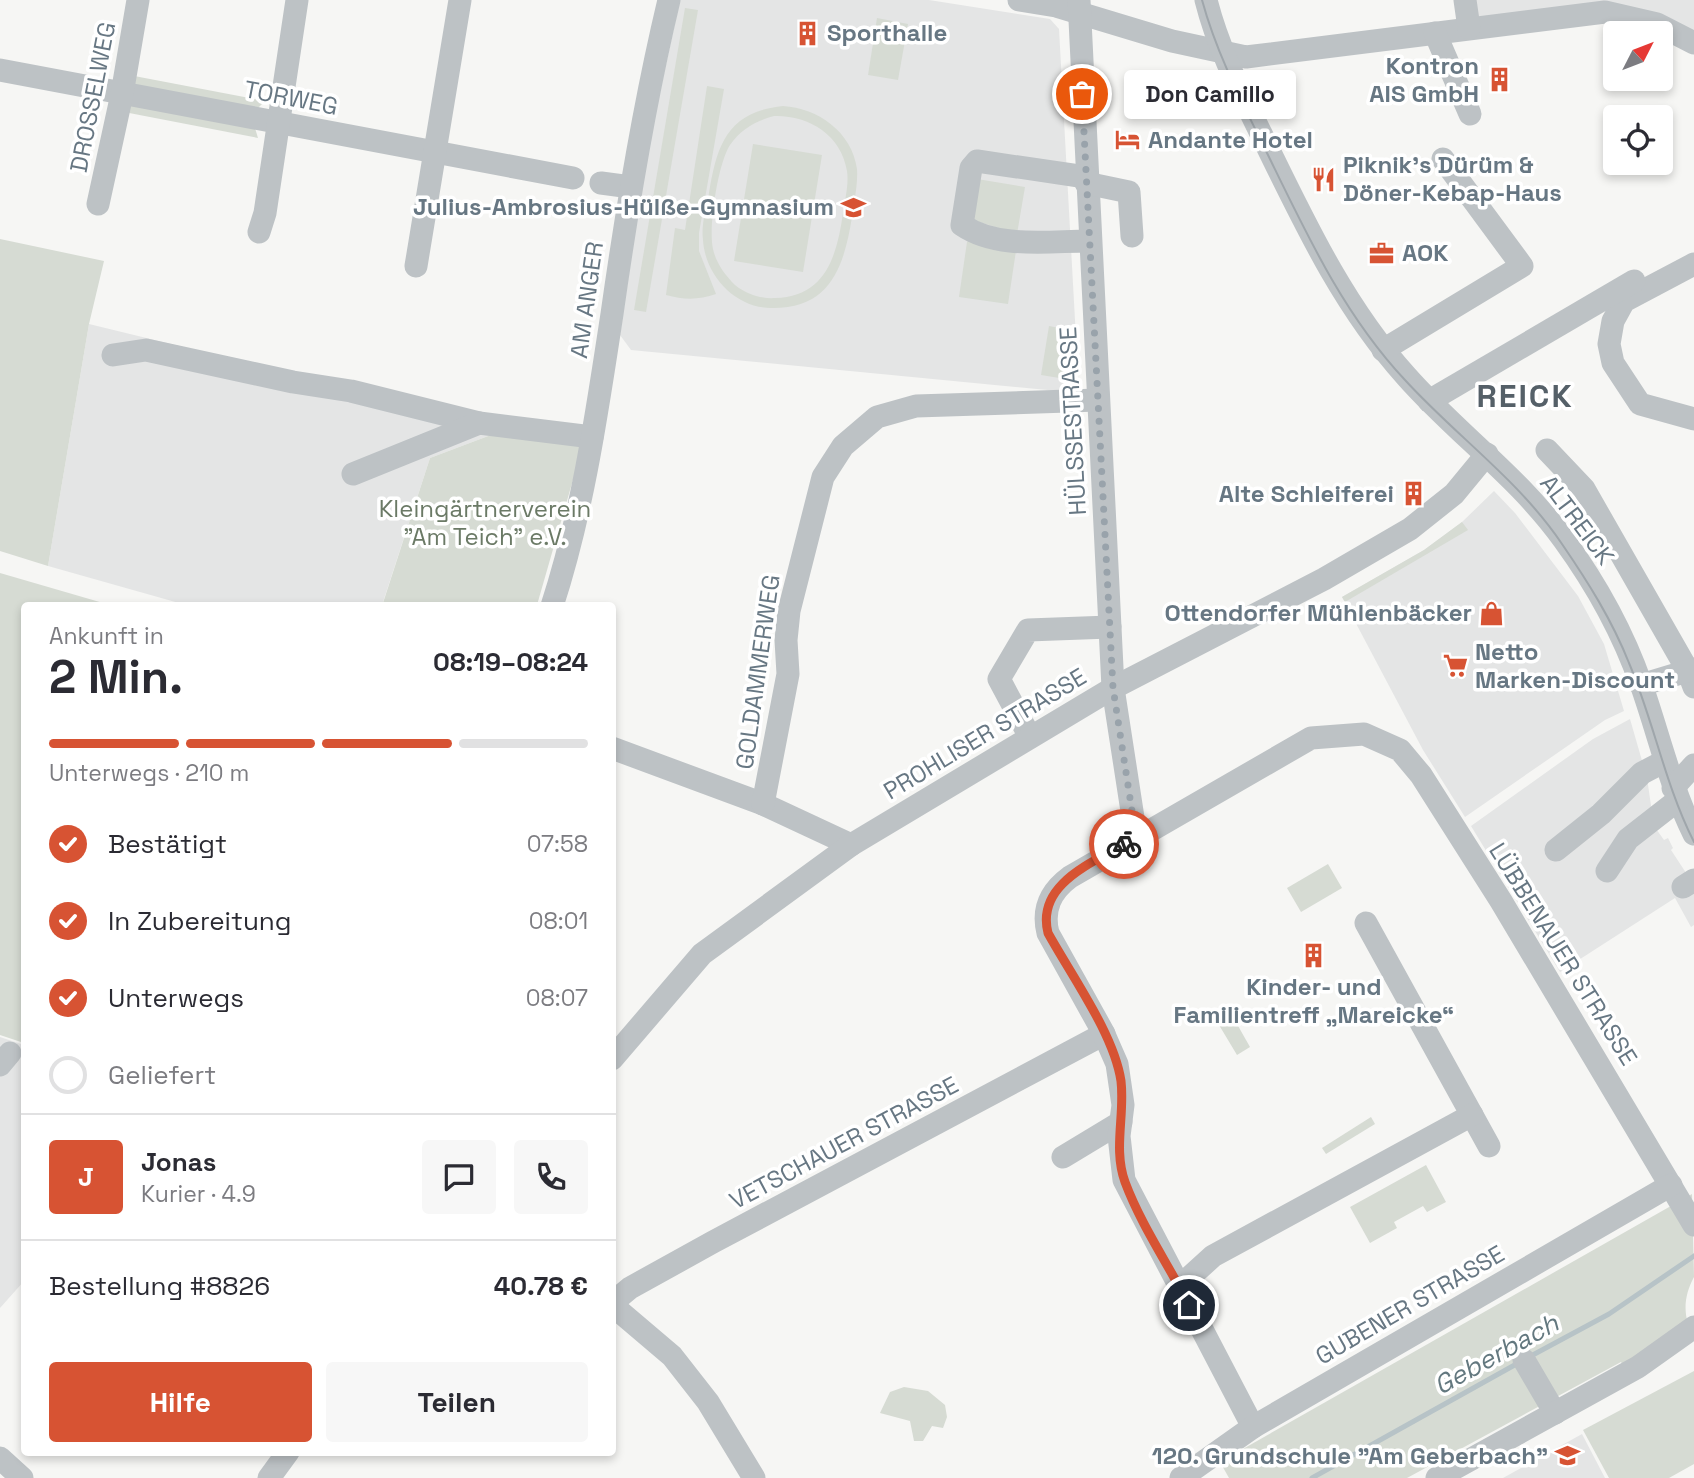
<!DOCTYPE html>
<html lang="de">
<meta charset="utf-8">
<style>
body{margin:0;font-family:"Space Grotesk",sans-serif;background:#f7f7f7;color:#2b2b33;height:100vh;display:flex;flex-direction:column;font-size:26px;white-space:nowrap}
*{box-sizing:border-box;margin:0}
p{font-size:23px;color:#7c7c81}
.icon{flex:none;width:38px;height:38px;fill:none;stroke:currentColor;stroke-width:2;stroke-linecap:round;stroke-linejoin:round}
.map{position:relative;flex:1;overflow:hidden}
.details{position:absolute;left:21px;top:602px;width:595px;height:854px;display:flex;flex-direction:column;background:#fff;border-radius:7px;box-shadow:0 4px 10px #0003}
.details>*{flex:none}
.needle{width:46px;rotate:48deg}
.controls{position:absolute;left:1603px;top:21px;display:grid;gap:14px}
.controls a{display:grid;place-items:center;width:70px;height:70px;border-radius:7px;background:#fff;box-shadow:0 4px 10px #0003;font-size:35px}
.pin{position:absolute;display:grid;place-items:center;width:60px;height:60px;color:#fff;margin:-30px;border:4px solid #fff;border-radius:50%;box-shadow:0 2px 7px #0007}
.courier{position:absolute;display:grid;place-items:center;width:70px;height:70px;margin:-35px;border:5px solid #d75333;border-radius:50%;background:#fff;color:#222;box-shadow:0 2px 9px #0007}
.bubble{position:absolute;height:49px;border-radius:7px;background:#fff;box-shadow:0 4px 10px #0003;font-size:23px;font-weight:800;line-height:49px;text-align:center}
.headline em{font-style:normal;font-weight:800}
.headline div{display:flex;flex-direction:column-reverse}
.headline{display:flex;align-items:center;justify-content:space-between;height:119px;padding:0 28px}
h1{font-size:46px;font-weight:800;line-height:52px}
.bar{display:grid;grid-template-columns:repeat(4,1fr);gap:10px 7px;align-content:center;height:84px;padding:0 28px}
.bar i{height:9px;border-radius:5px;background:#e1e1e2}
.bar .current{background:#d75333}
.bar p{grid-column:span 4}
.line{display:flex;align-items:center;gap:18px;padding:0 28px;border-top:2px solid #e1e1e2}
.line div{flex:1}
.round{display:grid;place-items:center;flex:none;width:74px;height:74px;border-radius:7px;background:#f7f7f7}
ol{padding:0 28px;list-style:none}
li{display:flex;align-items:center;gap:21px;height:77px}
li p{margin-inline-start:auto}
li .icon{padding:7px;border-radius:50%;background:#d75333;color:#fff;stroke-width:4}
li:last-child{color:#7c7c81}
li i{width:38px;height:38px;border:4px solid #e1e1e2;border-radius:50%}
.button{display:flex;gap:14px;margin-top:auto;padding:14px 28px}
.button a{flex:1;height:80px;border-radius:7px;background:#d75333;color:#fff;font-size:28px;font-weight:800;line-height:80px;text-align:center}
.button a+a{background:#f7f7f7;color:#2b2b33}
.map>svg:first-child{display:block}
</style>
<div class="map">
<svg width="1694" height="1478" viewBox="0 0 1694 1478">
<rect width="100%" height="100%" fill="#f6f6f4"/>
<g fill="#e4e5e5">
<path d="M680,0h249l121,19 9,10 20,364 -448,-43 -11,-15 26,-179z"/>
<path d="M1465,0h229v43l-89,-31 -136,16z"/>
<path d="M89,324l423,103 -82,31 -48,147h-196l-138,-39z"/>
<path d="M1494,491l21,22 63,83 26,48 20,67 -19,9 -140,97 -42,-67 -81,-153 82,-47 38,-28z"/>
<path d="M1630,719l17,59 7,48 10,14 4,-2 5,10 -2,2 23,35v40l-3,2 -16,-29 -115,74 -89,-146 122,-87z"/>
<path d="M0,1037l24,8v236l-24,27z"/>
<path d="M1582,1434l23,44h-102z"/>
</g>
<g fill="#d6dbd3" fill-rule="evenodd">
<path d="M685,8l13,2 -52,302 -12,-2z"/>
<path d="M877,18l31,6 -10,56 -30,-5z"/>
<path d="M129,75l136,26 -8,8 -125,-25z"/>
<path d="M707,86l17,3 -25,144v18l17,43c-17,6 -32,6 -50,1l9,-67 10,2z"/>
<path d="M131,105l124,23 3,10 -134,-26z"/>
<path d="M783,106c35,2 69,26 74,63 1,16 -3,32 -5,48 -8,49 -21,92 -81,91 -36,0 -66,-33 -68,-68 -2,-15 3,-31 6,-47 8,-48 18,-81 74,-87zM774,116c34,-1 67,18 73,55 2,13 -2,28 -4,42 -6,42 -17,84 -68,85 -14,1 -29,-4 -40,-13 -10,-10 -19,-22 -22,-36 -5,-21 5,-86 17,-104 11,-16 26,-24 44,-29z"/>
<path d="M753,144l69,11 -19,117 -69,-11z"/>
<path d="M977,179l48,8 -8,47 -47,-15z"/>
<path d="M973,237l44,7 -9,60 -49,-7 8,-55z"/>
<path d="M0,239l104,22 -15,63 -41,242 -48,-15z"/>
<path d="M1049,326l26,5 3,50 -37,-6z"/>
<path d="M512,427l71,18 -46,160 -155,1 48,-148z"/>
<path d="M1462,522l6,8 -123,72 -3,-5 82,-47z"/>
<path d="M0,573l110,32 -86,1v437l-24,-8z"/>
<path d="M1328,864l14,24 -41,24 -14,-24z"/>
<path d="M1233,1017l17,30 -13,8 -18,-30z"/>
<path d="M1371,1117l4,7 -49,30 -4,-6z"/>
<path d="M1426,1165l20,37 -19,10 -4,-6 -29,16 3,6 -27,15 -20,-36z"/>
<path d="M1692,1194l2,83c-8,15 -11,30 -6,47l-64,43 -3,-5 -214,116h-178l-9,-16z"/>
<path d="M1694,1371v93l-25,14h-60l-26,-48z"/>
<path d="M904,1387l24,4 17,14 2,12 -4,11 -11,-2 -9,15h-9l-4,-20 -30,-8 10,-21z"/>
</g>
<g fill="none" stroke-linecap="round" stroke-linejoin="round">
<g stroke="#b7c3c7" stroke-width="5">
<path d="M1529,1357l80,-43 85,-58"/>
<path d="M1312,1478l208,-116"/>
</g>
<g stroke="#bdc2c5" stroke-width="23">
<path d="M1019,0l37,6 116,35 74,16 359,-45 52,12 37,19"/>
<path d="M1079,0l34,688 23,149"/>
<path d="M1206,0c13,52 38,98 61,146 40,82 78,162 139,230 50,57 113,101 158,164 32,44 59,93 77,144 18,51 29,102 53,150"/>
<path d="M1465,0l4,28"/>
<path d="M1435,33l35,81"/>
<path d="M0,70l573,108"/>
<path d="M1086,177l-109,-16 -6,7 -9,57c35,24 86,16 127,16"/>
<path d="M601,183l30,4"/>
<path d="M1086,183l43,9 3,44"/>
<path d="M98,204l24,-110 16,-94"/>
<path d="M259,232l6,-19 32,-213"/>
<path d="M1694,264l-70,37 -11,20 -4,23 4,19 27,41 54,15"/>
<path d="M416,266l44,-266"/>
<path d="M1383,350l139,-84 -79,-107"/>
<path d="M113,355l33,-5 147,32 58,9 128,32"/>
<path d="M1429,401l205,-120"/>
<path d="M1547,450l37,39 104,182 6,16"/>
<path d="M353,474l126,-51 113,14"/>
<path d="M552,606c31,-95 45,-194 60,-292 15,-106 32,-210 57,-314"/>
<path d="M1641,685l53,-16"/>
<path d="M1030,737l-31,-58 29,-49 82,-3"/>
<path d="M612,748l151,56 88,41"/>
<path d="M1673,788l21,-23"/>
<path d="M763,804l25,-130 -2,-34 3,-29 34,-134 20,-31 34,-29 39,-11 182,-6"/>
<path d="M1556,850l45,-36 41,-41 23,-12"/>
<path d="M1607,871l21,-32 50,-39"/>
<path d="M1683,887l11,-7"/>
<path d="M1366,923l123,223"/>
<path d="M612,1059l90,-105 149,-109 262,-157 211,-109 86,-50 44,-35 33,-40"/>
<path d="M0,1065l10,-12"/>
<path d="M1063,1157l58,-35"/>
<path d="M1180,1286l33,-30 259,-141"/>
<path d="M612,1303l18,-15 83,-46 391,-208"/>
<path d="M612,1305l60,51 36,46 46,76"/>
<path d="M1524,1360l31,53"/>
<path d="M1253,1427l-129,-247 -5,-44 4,-31 -6,-41 -14,-32 -55,-99c-6,-24 3,-42 22,-56l241,-139 53,-4 36,16 21,25 80,126 193,324"/>
<path d="M0,1458l22,20"/>
<path d="M269,1478l19,-26"/>
<path d="M1181,1478l72,-51 418,-242"/>
<path d="M1437,1478l201,-111 56,-40"/>
</g>
<path stroke="#9fa6ab" stroke-width="2" d="M1202,0c15,55 41,104 66,155 39,80 76,160 137,225 51,56 114,100 157,164 26,38 50,76 67,119 25,59 36,122 65,179"/>
</g>
<g fill="none" stroke-linecap="round" stroke-linejoin="round">
<path stroke="#99a3ab" stroke-width="7" stroke-dasharray="0 12.6" d="M1082,94l31,594 23,149 -12,7"/>
<path stroke="#d75333" stroke-width="9" d="M1124,844c-34,20 -88,41 -76,89 23,42 66,101 73,148 4,34 -8,68 4,101 16,43 43,82 64,123"/>
</g>
<defs>
<symbol id="building-bare" viewBox="-9 -9 18 18"><path d="M-4-6H4V6H1V3H-1V6H-4ZM-2.5-4.3h1.7v1.8h-1.7ZM.8-4.3h1.7v1.8H.8ZM-2.5-1h1.7V.8h-1.7ZM.8-1h1.7V.8H.8Z" fill="#d75333" stroke="#fff" stroke-width="2.5" paint-order="stroke"/></symbol>
<symbol id="hotel-bare" viewBox="-9 -9 18 18"><path d="M-6-4.5h1.5V1H6V5H4.5V3h-9V5H-6ZM-4 0a1.8 1.8 0 1 1 3.6 0ZM.5 0V-2.5h3Q6-2.5 6 0Z" fill="#d75333" stroke="#fff" stroke-width="2.5" paint-order="stroke"/></symbol>
<symbol id="restaurant-bare" viewBox="-9 -9 18 18"><path d="M-5-6h1v4h1v-4h1v4h1v-4h1v5L-1.5 .5V6h-2V.5L-5-1ZM5-6V6H3V1.5H1.5Q1.5-4 5-6Z" fill="#d75333" stroke="#fff" stroke-width="2.5" paint-order="stroke"/></symbol>
<symbol id="school-bare" viewBox="-9 -9 18 18"><path d="M0-5L7-2L0 1L-7-2ZM-4 1L0 2.5L4 1V4Q0 6-4 4Z" fill="#d75333" stroke="#fff" stroke-width="2.5" paint-order="stroke"/></symbol>
<symbol id="office-bare" viewBox="-9 -9 18 18"><path d="M-6-3h4V-5.5h4V-3h4V5H-6ZM-1-4.5V-3h2v-1.5ZM-6 0V1H6V0Z" fill="#d75333" stroke="#fff" stroke-width="2.5" paint-order="stroke"/></symbol>
<symbol id="shop-bare" viewBox="-9 -9 18 18"><path d="M-5-2.5h2.3a2.7 3.5 0 0 1 5.4 0H5L5.5 6h-11ZM-1.5-2.5h3a1.5 2.3 0 0 0-3 0Z" fill="#d75333" stroke="#fff" stroke-width="2.5" paint-order="stroke"/></symbol>
<symbol id="supermarket-bare" viewBox="-9 -9 18 18"><path d="M-6-5.5h2.5l.6 2H6L4.5 2H-2.5L-4.4-4H-6ZM-1.5 3.2a1.3 1.3 0 1 0 .1 0ZM3 3.2a1.3 1.3 0 1 0 .1 0Z" fill="#d75333" stroke="#fff" stroke-width="2.5" paint-order="stroke"/></symbol>
</defs>
<g fill-rule="evenodd">
<use href="#building-bare" x="790" y="16" width="35" height="35"/>
<use href="#building-bare" x="1482" y="62" width="35" height="35"/>
<use href="#hotel-bare" x="1110" y="122" width="35" height="35"/>
<use href="#restaurant-bare" x="1306" y="162" width="35" height="35"/>
<use href="#school-bare" x="836" y="190" width="35" height="35"/>
<use href="#office-bare" x="1364" y="236" width="35" height="35"/>
<use href="#building-bare" x="1396" y="476" width="35" height="35"/>
<use href="#shop-bare" x="1474" y="596" width="35" height="35"/>
<use href="#supermarket-bare" x="1438" y="648" width="35" height="35"/>
<use href="#building-bare" x="1296" y="938" width="35" height="35"/>
<use href="#school-bare" x="1550" y="1438" width="35" height="35"/>
</g>
<g text-anchor="middle" stroke-width="7" stroke-linejoin="round" paint-order="stroke">
<g font-size="24" font-weight="bold" fill="#677783" stroke="#fff" text-anchor="start">
<text x="827" y="41">Sporthalle</text>
<text x="1479" y="74" text-anchor="end">Kontron<tspan x="1479" dy="28">AIS GmbH</tspan></text>
<text x="1148" y="148">Andante Hotel</text>
<text x="1343" y="173">Piknik's Dürüm &amp;<tspan x="1343" dy="28">Döner-Kebap-Haus</tspan></text>
<text x="834" y="215" text-anchor="end">Julius-Ambrosius-Hülße-Gymnasium</text>
<text x="1402" y="261">AOK</text>
<text x="1394" y="502" text-anchor="end">Alte Schleiferei</text>
<text x="1472" y="621" text-anchor="end">Ottendorfer Mühlenbäcker</text>
<text x="1475" y="660">Netto<tspan x="1475" dy="28">Marken-Discount</tspan></text>
<text x="1314" y="995" text-anchor="middle">Kinder- und<tspan x="1314" dy="28">Familientreff „Mareicke“</tspan></text>
<text x="1548" y="1464" text-anchor="end">120. Grundschule "Am Geberbach"</text>
</g>
<g font-size="24" fill="#677783" stroke="#fff">
<text transform="translate(93 97) rotate(-79)" y="8">DROSSELWEG</text>
<text transform="translate(291 98) rotate(11)" y="8">TORWEG</text>
<text transform="translate(587 300) rotate(-82)" y="8">AM ANGER</text>
<text transform="translate(1073 421) rotate(-93)" y="8">HÜLSSESTRASSE</text>
<text transform="translate(1577 520) rotate(53)" y="8">ALTREICK</text>
<text transform="translate(758 672) rotate(-82)" y="8">GOLDAMMERWEG</text>
<text transform="translate(985 734) rotate(-31)" y="8">PROHLISER STRASSE</text>
<text transform="translate(1563 954) rotate(58)" y="8">LÜBBENAUER STRASSE</text>
<text transform="translate(844 1143) rotate(-28)" y="8">VETSCHAUER STRASSE</text>
<text transform="translate(1410 1305) rotate(-30)" y="8">GUBENER STRASSE</text>
</g>
<g font-size="24" fill="#6b7a66" stroke="#fff">
<text x="485" y="517">Kleingärtnerverein<tspan x="485" dy="28">"Am Teich" e.V.</tspan></text>
</g>
<g font-size="26" font-style="italic" fill="#63787f" stroke="#fff">
<text transform="translate(1496 1354) rotate(-29)" y="9">Geberbach</text>
</g>
<g font-size="32" font-weight="bold" letter-spacing="2" fill="#556068" stroke="#fff">
<text x="1525" y="407">REICK</text>
</g>
</g>
</svg>
<div class="controls">
<a><svg class="needle" viewBox="-14 -14 28 28"><path d="M0-13l5 13h-10z" fill="#e53935"/><path d="M0 13l5-13h-10z" fill="#7c7c81"/></svg></a>
<a><svg class="icon" aria-label="locate" viewBox="0 0 24 24"><circle cx="12" cy="12" r="6"/><path d="M12 2v4M12 18v4M2 12h4M18 12h4"/></svg></a>
</div>
<div class="pin" style="left:1082px;top:94px;background:#ea580c"><svg class="icon" aria-label="bag" viewBox="0 0 24 24"><path d="M5 8h14l-1 12H6zM9 8a3 3 0 0 1 6 0"/></svg></div>
<div class="pin" style="left:1189px;top:1305px;background:#1f2937"><svg class="icon" aria-label="home" viewBox="0 0 24 24"><path d="M3 11l9-7 9 7M6 9v11h12V9"/></svg></div>
<div class="courier" style="left:1124px;top:844px"><svg class="icon" aria-label="bike" viewBox="0 0 24 24"><circle cx="6" cy="16" r="4"/><circle cx="18" cy="16" r="4"/><path d="M6 16l4-8h5l3 8M10 8l3 8H6M13 5h3"/></svg></div>
<div class="bubble" style="left:1124px;top:70px;width:172px">Don Camillo</div>
<section class="details">
<div class="headline"><div><h1>2 Min.</h1><p>Ankunft in</p></div><em>08:19–08:24</em></div>
<div class="bar"><i class="current"></i><i class="current"></i><i class="current"></i><i></i><p>Unterwegs · 210 m</p></div>
<ol>
<li><svg class="icon" aria-label="check" viewBox="0 0 24 24"><path d="M5 12l5 5 9-10"/></svg>Bestätigt<p>07:58</p></li>
<li><svg class="icon" aria-label="check" viewBox="0 0 24 24"><path d="M5 12l5 5 9-10"/></svg>In Zubereitung<p>08:01</p></li>
<li><svg class="icon" aria-label="check" viewBox="0 0 24 24"><path d="M5 12l5 5 9-10"/></svg>Unterwegs<p>08:07</p></li>
<li><i></i>Geliefert</li>
</ol>
<div class="line" style="height:126px"><b class="round" style="background:#d75333;color:#fff">J</b><div><b>Jonas</b><p>Kurier · 4.9</p></div><a class="round"><svg class="icon" aria-label="chat" viewBox="0 0 24 24"><path d="M4 5h16v11H9l-5 4z"/></svg></a><a class="round"><svg class="icon" aria-label="phone" viewBox="0 0 24 24"><path d="M5 4h4l2 5-3 2q2 4 5 5l2-3 5 2v4C11 20 4 13 5 4z"/></svg></a></div>
<div class="line" style="height:91px"><div>Bestellung #8826</div><b>40.78 €</b></div>
<div class="button"><a>Hilfe</a><a>Teilen</a></div>
</section>
</div>
